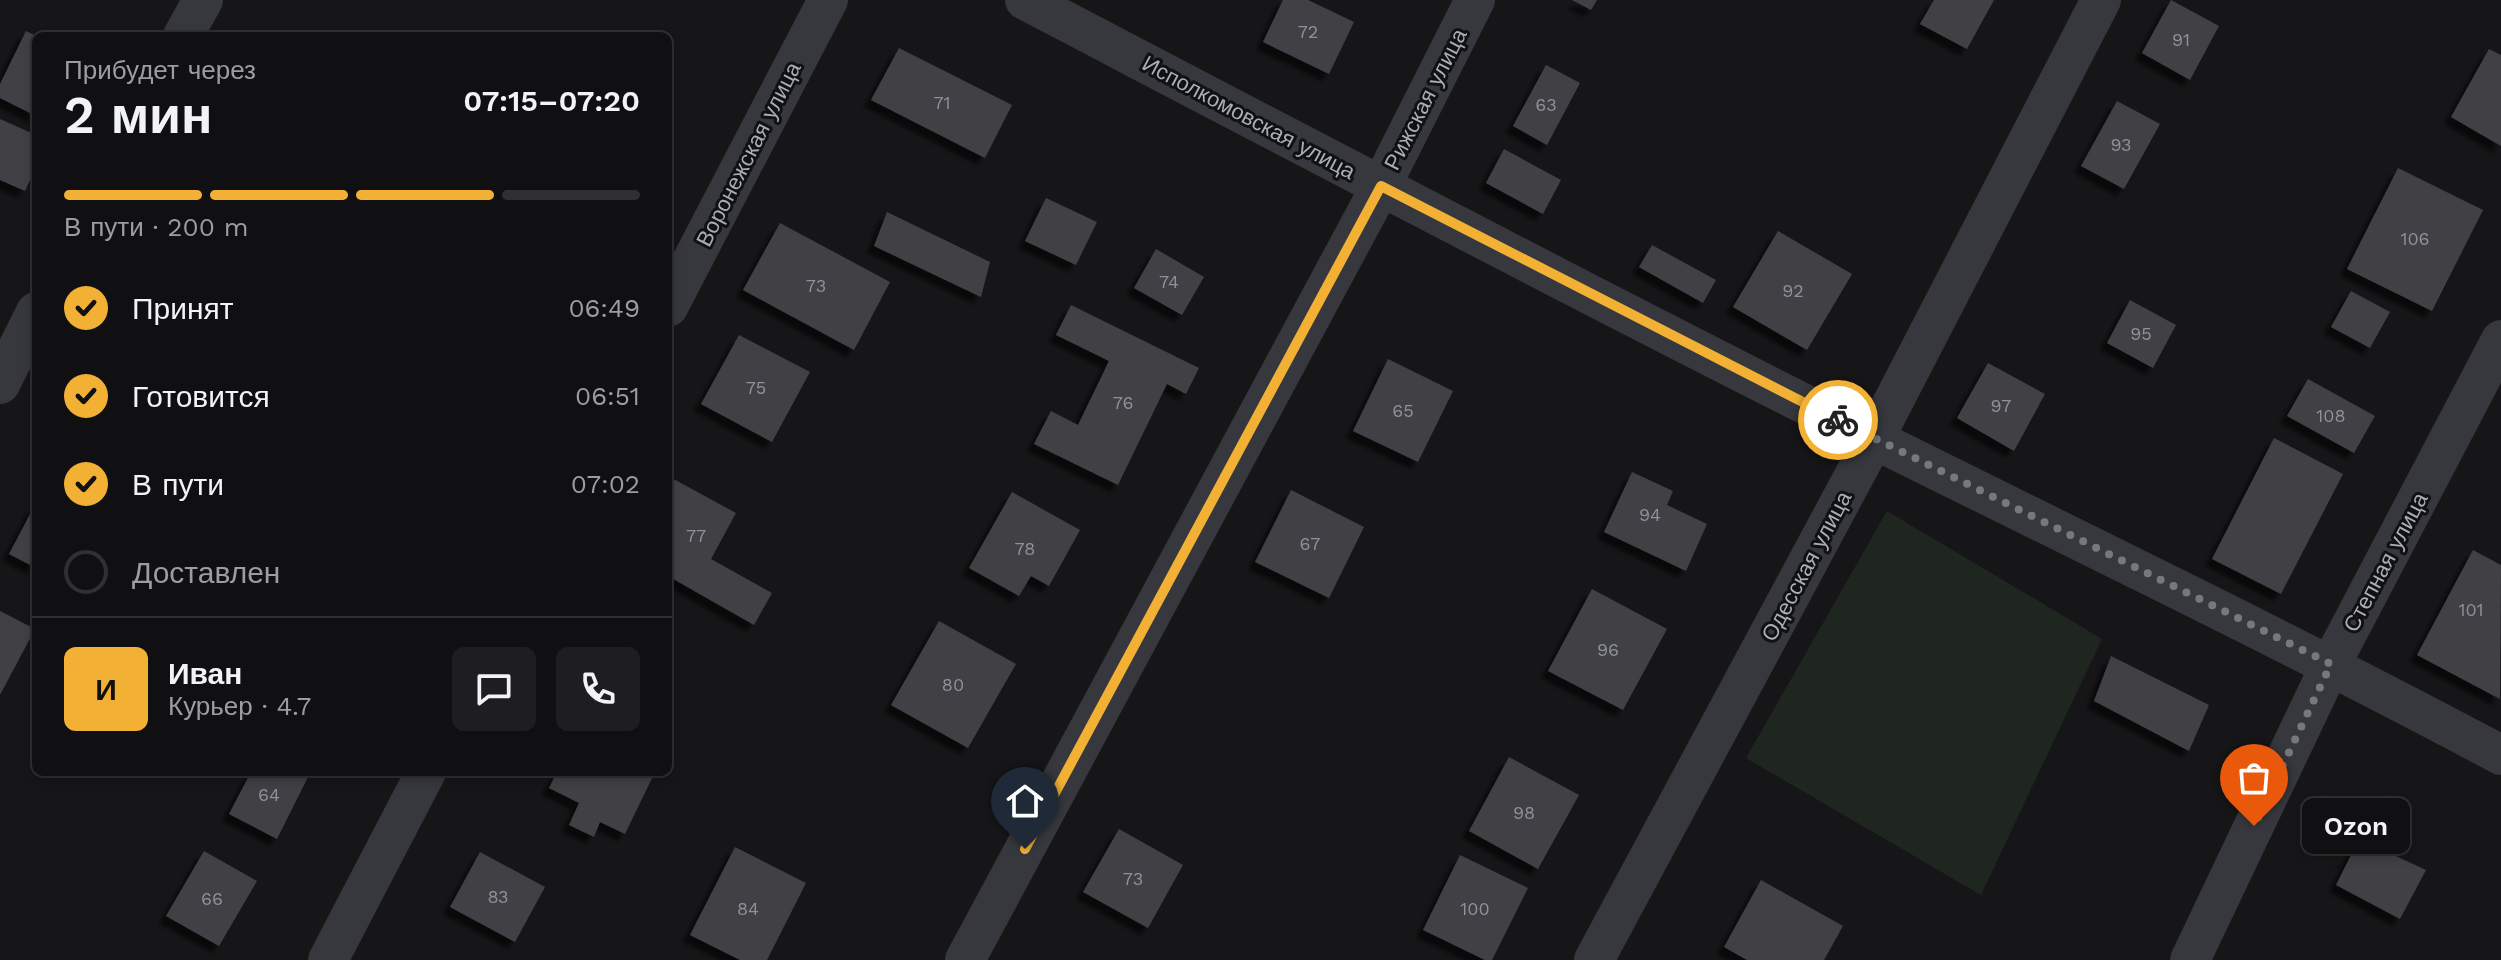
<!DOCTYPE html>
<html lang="ru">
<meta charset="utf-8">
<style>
body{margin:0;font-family:"Work Sans",sans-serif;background:#1e1e20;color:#f1f3f6;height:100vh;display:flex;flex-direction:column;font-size:30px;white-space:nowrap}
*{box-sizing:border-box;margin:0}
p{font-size:26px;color:#9c9d9f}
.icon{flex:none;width:44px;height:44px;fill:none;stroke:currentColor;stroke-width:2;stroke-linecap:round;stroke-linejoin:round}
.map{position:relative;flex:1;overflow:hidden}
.side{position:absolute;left:32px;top:32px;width:640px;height:744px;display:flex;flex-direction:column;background:#101012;border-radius:12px;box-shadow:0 4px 12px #0003,0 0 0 2px #303032}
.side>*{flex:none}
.pin{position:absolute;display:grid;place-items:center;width:68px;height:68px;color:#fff;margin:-82px -34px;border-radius:50% 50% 50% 0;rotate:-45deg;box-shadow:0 0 8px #0007}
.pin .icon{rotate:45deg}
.courier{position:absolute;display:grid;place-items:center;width:80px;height:80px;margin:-40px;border:6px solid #f2b134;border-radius:50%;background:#fff;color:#222;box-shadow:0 2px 10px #0007}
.bubble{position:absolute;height:56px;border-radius:12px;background:#101012;box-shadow:0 4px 12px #0003,0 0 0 2px #303032;font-size:26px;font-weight:600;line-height:56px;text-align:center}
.headline em{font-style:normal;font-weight:600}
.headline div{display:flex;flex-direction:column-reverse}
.headline{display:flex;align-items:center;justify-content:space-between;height:136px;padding:0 32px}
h1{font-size:52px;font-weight:600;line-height:60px}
.bar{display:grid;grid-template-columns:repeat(4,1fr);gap:12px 8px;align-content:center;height:96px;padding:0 32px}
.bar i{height:10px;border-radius:6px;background:#303032}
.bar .on{background:#f2b134}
.bar p{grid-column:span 4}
.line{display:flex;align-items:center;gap:20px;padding:0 32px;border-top:2px solid #303032}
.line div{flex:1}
.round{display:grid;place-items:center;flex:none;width:84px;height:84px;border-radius:12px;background:#1e1e20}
ol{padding:0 32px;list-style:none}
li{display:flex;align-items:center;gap:24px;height:88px}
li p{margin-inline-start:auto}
li .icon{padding:8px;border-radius:50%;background:#f2b134;color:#111;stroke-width:4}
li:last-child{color:#9c9d9f}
li i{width:44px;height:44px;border:4px solid #303032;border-radius:50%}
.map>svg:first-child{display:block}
</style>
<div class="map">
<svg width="2501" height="960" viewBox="0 0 2501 960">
<defs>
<filter id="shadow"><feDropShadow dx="-7" dy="7" stdDeviation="2" flood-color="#0009"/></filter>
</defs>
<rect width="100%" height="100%" fill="#161618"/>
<path fill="#1e261f" d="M1887,511l215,128 -121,256 -235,-137z"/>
<g fill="#404145" filter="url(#shadow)">
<path d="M1283,0h25l46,22 -25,52 -66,-32z"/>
<path d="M1572,0h25l-6,10z"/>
<path d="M1934,0h60l-27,49 -47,-25z"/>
<path d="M2171,0l48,26 -29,54 -48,-27z"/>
<path d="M26,31l10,5v80l-36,-18v-14z"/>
<path d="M899,48l113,57 -27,53 -114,-58z"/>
<path d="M2489,49l12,6v91l-50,-29z"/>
<path d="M1546,65l34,18 -33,62 -34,-19z"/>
<path d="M2117,101l43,23 -36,65 -43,-23z"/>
<path d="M0,119l36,16v32l-11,24 -25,-11z"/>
<path d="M1504,149l57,31 -18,34 -57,-31z"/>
<path d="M2398,168l85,42 -51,101 -85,-42z"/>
<path d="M1046,198l51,24 -21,43 -51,-24z"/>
<path d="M887,212l103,50 -9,35 -107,-51z"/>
<path d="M780,223l110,59 -36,68 -111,-60z"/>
<path d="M1778,231l74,43 -45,76 -74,-43z"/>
<path d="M1652,245l64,35 -13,23 -64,-36z"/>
<path d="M1156,249l48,28 -22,38 -48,-27z"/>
<path d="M2351,291l39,21 -20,36 -39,-21z"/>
<path d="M2130,300l46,25 -23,43 -46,-25z"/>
<path d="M1071,305l128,63 -13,26 -19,-10 -49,101 -84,-41 17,-33 27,14 31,-64 -53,-26z"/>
<path d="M739,335l71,37 -38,70 -71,-38z"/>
<path d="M1388,359l65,32 -35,71 -65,-31z"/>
<path d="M1988,363l57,31 -31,57 -57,-33z"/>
<path d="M2308,379l67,37 -21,37 -67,-37z"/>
<path d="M2274,438l69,36 -62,120 -69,-35z"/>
<path d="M1632,472l41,19 -6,14 40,19 -21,47 -82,-39z"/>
<path d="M668,476l68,37 -25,46 61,34 -18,32 -86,-49z"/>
<path d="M1291,490l73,37 -35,71 -74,-36z"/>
<path d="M1012,492l68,38 -31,56 -18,-10 -12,20 -50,-28z"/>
<path d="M36,503v65l-27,-14z"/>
<path d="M2473,550l28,15 -1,134 -83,-44z"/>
<path d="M1592,589l75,40 -44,81 -75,-39z"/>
<path d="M0,611l35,18 -35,66z"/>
<path d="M939,621l77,43 -48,84 -77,-43z"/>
<path d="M2111,656l98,49 -20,46 -95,-50z"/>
<path d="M1509,757l70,38 -41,74 -69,-38z"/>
<path d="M251,772h52l6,3 -32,64 -48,-25z"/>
<path d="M557,772h98l-30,62 -25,-12 -6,15 -25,-12 10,-22 -30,-15z"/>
<path d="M1119,829l64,36 -35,63 -65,-36z"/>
<path d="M2359,839l67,31 -26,49 -64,-34z"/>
<path d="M735,847l71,36 -39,77h-27l-50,-25z"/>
<path d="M204,851l53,30 -38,65 -53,-30z"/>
<path d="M480,852l65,35 -30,55 -65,-35z"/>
<path d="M1460,855l68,33 -36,72h-7l-62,-30z"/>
<path d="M1761,880l82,46 -19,34h-77l-23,-13z"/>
</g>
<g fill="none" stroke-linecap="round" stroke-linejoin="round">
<g stroke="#37383d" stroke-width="40">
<path d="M1025,0c283,148 566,297 851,440 209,104 419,205 625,315"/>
<path d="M183,36l20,-36"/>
<path d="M668,307l160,-307"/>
<path d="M0,384l36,-72"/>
<path d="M328,960l98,-188"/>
<path d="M965,960l416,-774 94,-186"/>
<path d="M1594,960l280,-521 227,-439"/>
<path d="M2190,960l141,-296 170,-324"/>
</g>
</g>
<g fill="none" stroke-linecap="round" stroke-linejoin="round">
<path stroke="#757880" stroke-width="8" stroke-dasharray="0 14.4" d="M1838,420l493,244 -77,162"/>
<path stroke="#f2b134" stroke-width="10" d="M1025,849l356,-663 457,234"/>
</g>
<g text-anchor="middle" stroke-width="6" stroke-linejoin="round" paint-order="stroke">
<g font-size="18" fill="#8e929b">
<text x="1308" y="38">72</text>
<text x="2181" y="46">91</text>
<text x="942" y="109">71</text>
<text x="1546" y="111">63</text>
<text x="2121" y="151">93</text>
<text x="2415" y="245">106</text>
<text x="1169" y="288">74</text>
<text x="816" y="292">73</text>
<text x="1793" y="297">92</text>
<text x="2141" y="340">95</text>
<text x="756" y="394">75</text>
<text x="1123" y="409">76</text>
<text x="2001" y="412">97</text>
<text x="1403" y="417">65</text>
<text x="2331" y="422">108</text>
<text x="1650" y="521">94</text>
<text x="696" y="542">77</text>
<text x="1310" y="550">67</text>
<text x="1025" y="555">78</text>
<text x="2471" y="616">101</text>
<text x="1608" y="656">96</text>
<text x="953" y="691">80</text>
<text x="269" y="801">64</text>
<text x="1524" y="819">98</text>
<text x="1133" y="885">73</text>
<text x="498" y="903">83</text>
<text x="212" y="905">66</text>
<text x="748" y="915">84</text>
<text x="1475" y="915">100</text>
</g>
<g font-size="22" fill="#a8adb8" stroke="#111113">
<text transform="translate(1425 99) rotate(-63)" y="8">Рижская улица</text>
<text transform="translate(1249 117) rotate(28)" y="8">Исполкомовская улица</text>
<text transform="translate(748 154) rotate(-63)" y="8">Воронежская улица</text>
<text transform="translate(2385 562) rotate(-62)" y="8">Степная улица</text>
<text transform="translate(1806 566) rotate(-62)" y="8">Одесская улица</text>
</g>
</g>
</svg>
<div class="pin" style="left:2254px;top:826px;background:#ea580c"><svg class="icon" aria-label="bag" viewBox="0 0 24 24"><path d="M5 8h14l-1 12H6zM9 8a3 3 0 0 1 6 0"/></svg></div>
<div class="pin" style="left:1025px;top:849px;background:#1f2937"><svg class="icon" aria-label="home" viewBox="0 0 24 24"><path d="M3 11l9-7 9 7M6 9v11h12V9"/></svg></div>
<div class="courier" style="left:1838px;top:420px"><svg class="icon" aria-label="bike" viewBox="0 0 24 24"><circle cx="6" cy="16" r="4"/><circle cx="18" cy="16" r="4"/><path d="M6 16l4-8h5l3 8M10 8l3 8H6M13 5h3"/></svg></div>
<div class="bubble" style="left:2302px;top:798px;width:108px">Ozon</div>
<section class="side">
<div class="headline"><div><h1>2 мин</h1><p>Прибудет через</p></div><em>07:15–07:20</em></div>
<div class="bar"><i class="on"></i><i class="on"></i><i class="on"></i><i></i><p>В пути · 200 m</p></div>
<ol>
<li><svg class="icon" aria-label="check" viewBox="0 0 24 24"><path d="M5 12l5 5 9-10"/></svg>Принят<p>06:49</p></li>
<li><svg class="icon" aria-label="check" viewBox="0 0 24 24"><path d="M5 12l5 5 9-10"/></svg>Готовится<p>06:51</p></li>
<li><svg class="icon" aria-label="check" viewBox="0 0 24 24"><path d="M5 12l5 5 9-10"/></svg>В пути<p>07:02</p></li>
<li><i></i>Доставлен</li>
</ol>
<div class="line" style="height:144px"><b class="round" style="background:#f2b134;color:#111">И</b><div><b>Иван</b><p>Курьер · 4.7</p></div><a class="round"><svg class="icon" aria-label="chat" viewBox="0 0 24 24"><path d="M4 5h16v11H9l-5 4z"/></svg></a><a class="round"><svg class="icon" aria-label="phone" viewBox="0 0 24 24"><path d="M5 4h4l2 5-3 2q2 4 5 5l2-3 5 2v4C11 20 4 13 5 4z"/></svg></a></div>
</section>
</div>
